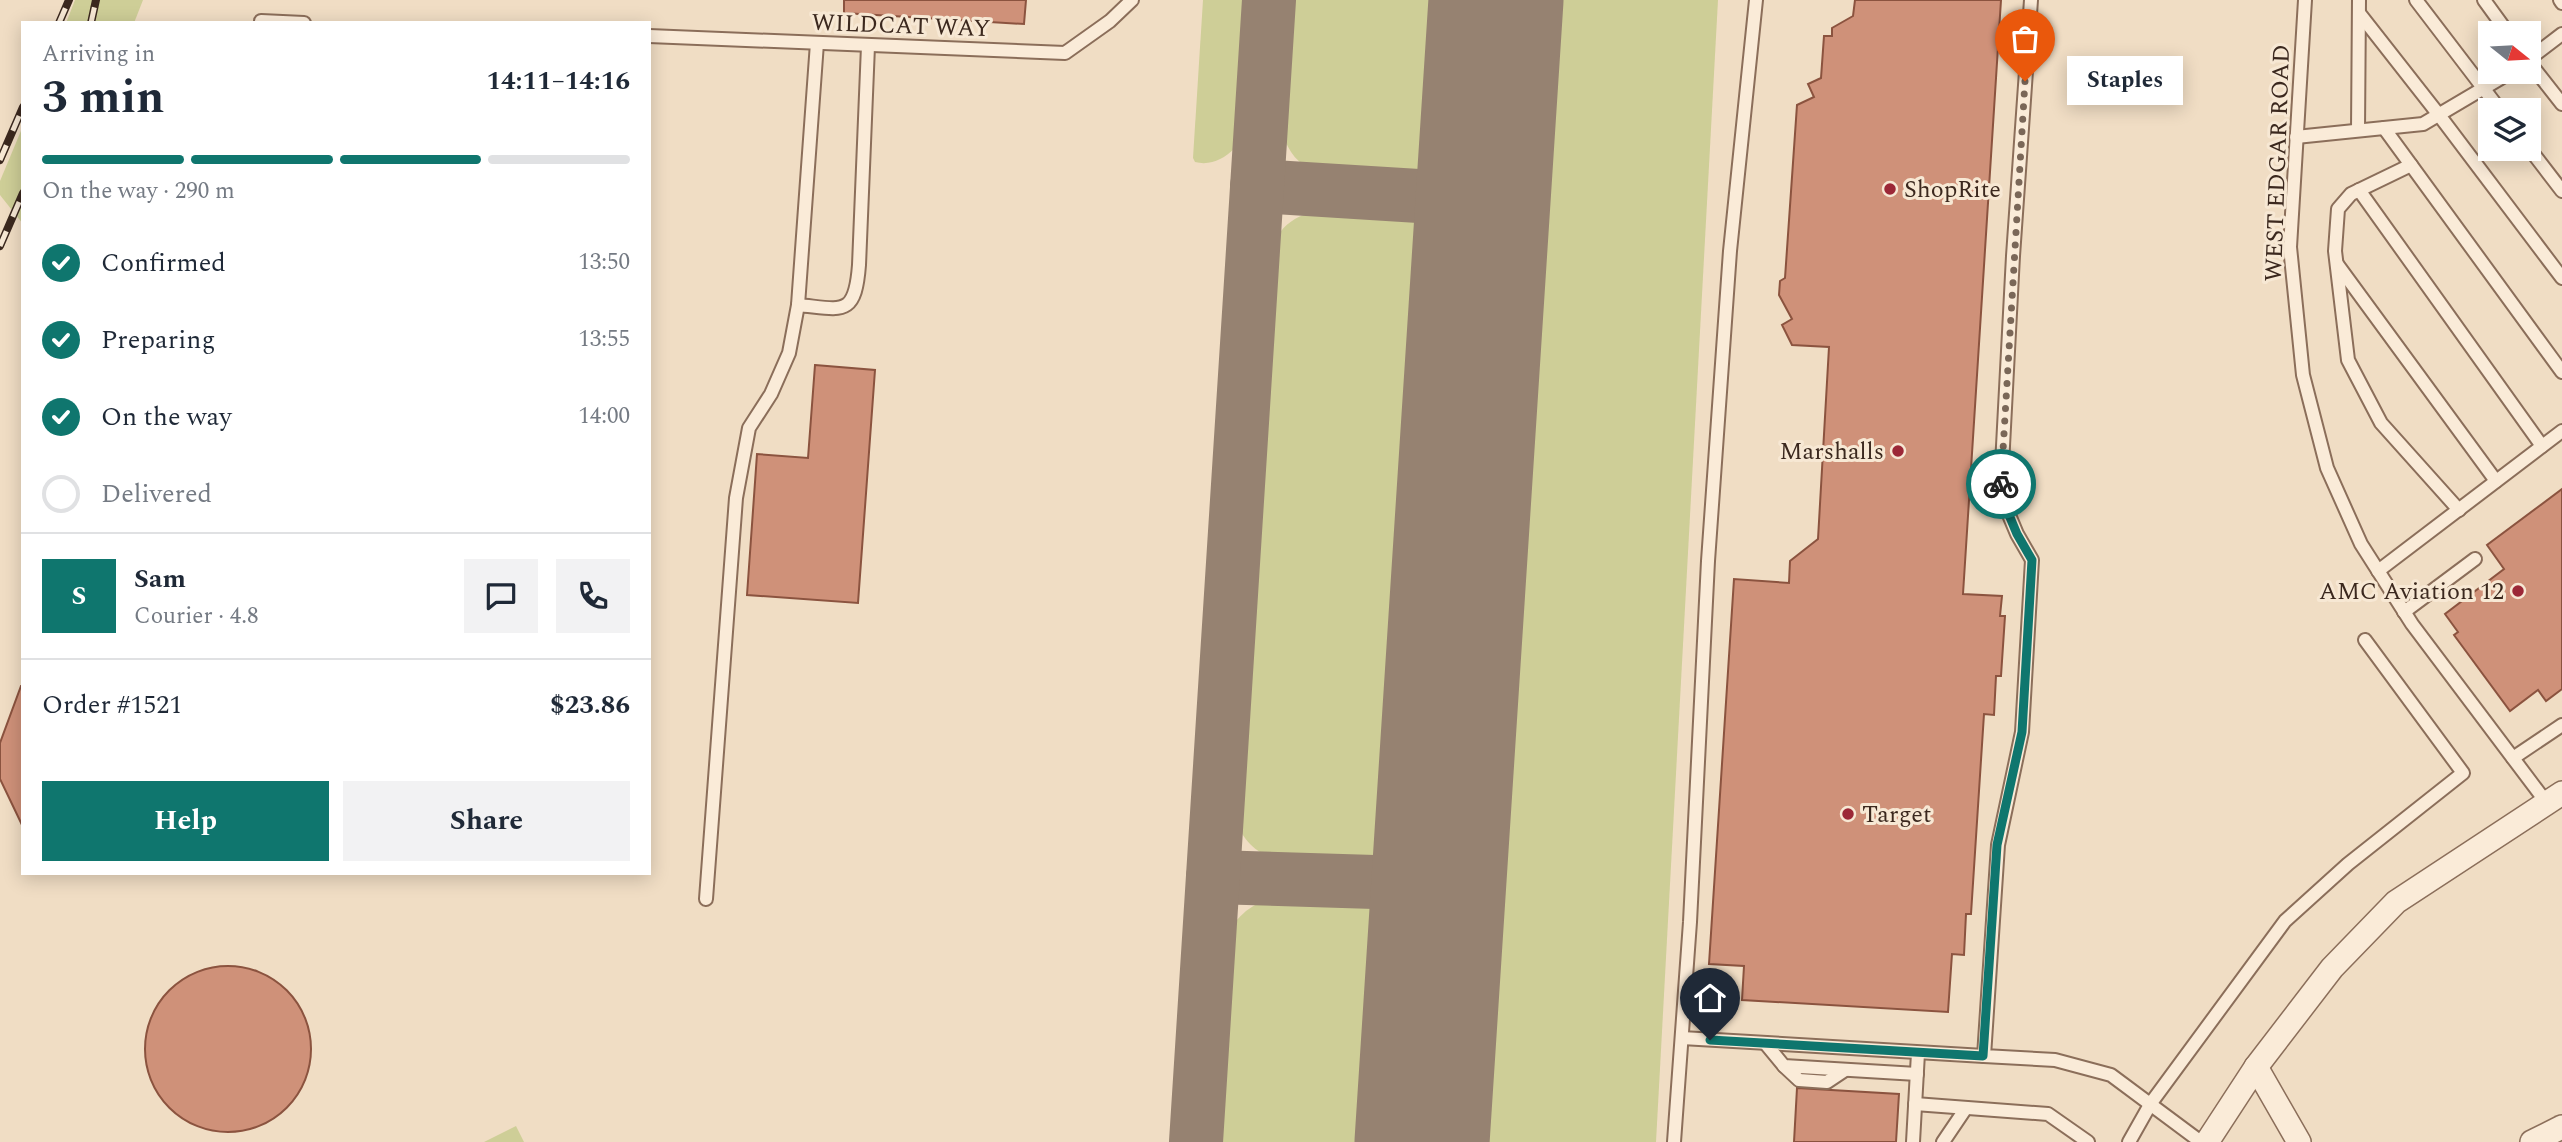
<!DOCTYPE html>
<meta charset="utf-8">
<style>
body{margin:0;font-family:Spectral,serif;background:#f2f2f3;color:#1f2937;height:100vh;display:flex;flex-direction:column;font-size:26px;white-space:nowrap}
*{box-sizing:border-box;margin:0}
p{font-size:23px;color:#747a83}
.icon{flex:none;width:38px;height:38px;fill:none;stroke:currentColor;stroke-width:2;stroke-linecap:round;stroke-linejoin:round}
.map{position:relative;flex:1;overflow:hidden}
.panel{position:absolute;left:21px;top:21px;width:630px;height:854px;display:flex;flex-direction:column;background:#fff;border-radius:0px;box-shadow:0 4px 18px #0003}
.panel>*{flex:none}
.needle{width:46px;rotate:108deg}
.tools{position:absolute;left:2478px;top:21px;display:grid;gap:14px}
.tools a{display:grid;place-items:center;width:63px;height:63px;border-radius:0px;background:#fff;box-shadow:0 4px 18px #0003;font-size:35px}
.pin{position:absolute;display:grid;place-items:center;width:60px;height:60px;color:#fff;margin:-72px -30px;border-radius:50% 50% 50% 0;rotate:-45deg;box-shadow:0 0 7px #0007}
.pin .icon{rotate:45deg}
.courier{position:absolute;display:grid;place-items:center;width:70px;height:70px;margin:-35px;border:5px solid #0f766e;border-radius:50%;background:#fff;color:#222;box-shadow:0 2px 9px #0007}
.bubble{position:absolute;height:49px;border-radius:0px;background:#fff;box-shadow:0 4px 18px #0003;font-size:23px;font-weight:700;line-height:49px;text-align:center}
.overview em{font-style:normal;font-weight:700}
.overview div{display:flex;flex-direction:column-reverse}
.overview{display:flex;align-items:center;justify-content:space-between;height:119px;padding:0 21px}
h1{font-size:46px;font-weight:700;line-height:52px}
.bar{display:grid;grid-template-columns:repeat(4,1fr);gap:10px 7px;align-content:center;height:84px;padding:0 21px}
.bar i{height:9px;border-radius:5px;background:#e0e1e3}
.bar .current{background:#0f766e}
.bar p{grid-column:span 4}
.line{display:flex;align-items:center;gap:18px;padding:0 21px;border-top:2px solid #e0e1e3}
.line div{flex:1}
.round{display:grid;place-items:center;flex:none;width:74px;height:74px;border-radius:0px;background:#f2f2f3}
ol{padding:0 21px;list-style:none}
li{display:flex;align-items:center;gap:21px;height:77px}
li p{margin-inline-start:auto}
li .icon{padding:7px;border-radius:50%;background:#0f766e;color:#fff;stroke-width:4}
li:last-child{color:#747a83}
li i{width:38px;height:38px;border:4px solid #e0e1e3;border-radius:50%}
.primary-button{display:flex;gap:14px;margin-top:auto;padding:14px 21px}
.primary-button a{flex:1;height:80px;border-radius:0px;background:#0f766e;color:#fff;font-size:28px;font-weight:700;line-height:80px;text-align:center}
.primary-button a+a{background:#f2f2f3;color:#1f2937}
.map>svg:first-child{display:block}
</style>
<div class="map">
<svg width="2562" height="1142" viewBox="0 0 2562 1142">
<rect width="100%" height="100%" fill="#f0ddc4"/>
<g fill="#cece97">
<path d="M75,0h68l-9,23h-68z"/>
<path d="M1203,0h55l-7,119c-6,23 -29,50 -56,43l-2,-4z"/>
<path d="M1289,0h148l-11,169 -3,4c-18,8 -102,3 -119,-8 -14,-9 -21,-26 -23,-41z"/>
<path d="M1551,0h167l-62,1142h-178z"/>
<path d="M23,126v98l-23,-29v-14z"/>
<path d="M1330,209l85,6 7,5 -41,638 -5,7c-18,2 -36,0 -54,-1 -42,-3 -71,-2 -88,-47l36,-561c7,-32 29,-44 60,-47z"/>
<path d="M1274,897l91,6 8,2 5,6 -15,231h-149l13,-208c11,-19 26,-31 47,-37z"/>
<path d="M516,1126l8,16h-40z"/>
</g>
<g fill="none" stroke-linecap="round" stroke-linejoin="round">
<g stroke="#968271" stroke-width="54">
<path d="M1257,186l226,14"/>
<path d="M1213,877l226,7"/>
<path d="M1196,1142l73,-1142"/>
</g>
<path stroke="#968271" stroke-width="135" d="M1422,1142l74,-1142"/>
</g>
<g fill="#cf9179" stroke="#8b533f" stroke-width="2">
<path d="M844,0h182l-2,24 -180,-11z"/>
<path d="M1855,0h146l-38,594 39,2 -2,20h5l-4,60h-5l-2,39 -10,-1 -13,200h-5l-2,41 -12,-1 -4,58 -206,-12 2,-34 -35,-2 25,-385 55,4 1,-22 28,-22 11,-192 -37,-2 -10,-20 10,-6 -13,-24 1,-14 5,-3 12,-173 17,-8 -6,-13 13,-6 3,-42h8v-8l21,-12z"/>
<path d="M815,365l60,5 -17,233 -111,-8 10,-141 51,4z"/>
<path d="M2562,489v200l-16,12 -8,-11 -28,21 -56,-76 4,-3 -13,-18 59,-45 -17,-24z"/>
<path d="M21,686h2v141l-23,-48v-36z"/>
<circle cx="228" cy="1049" r="83"/>
<path d="M1797,1088l102,6 -3,48h-102z"/>
</g>
<g fill="none" stroke-linecap="round" stroke-linejoin="round">
<defs>
<g id="lane">
<path d="M2031,0l-18,256 -12,228 3,19 13,31 15,26 -10,172 -24,113 -14,211 71,4 56,15 90,67"/>
<path d="M2305,0l-15,247 13,128 24,93 34,76 51,80 134,178"/>
<path d="M2416,0l84,110"/>
<path d="M2484,0l24,33"/>
<path d="M2560,0l2,3"/>
<path d="M2359,13l80,102 123,163"/>
<path d="M261,21l43,2"/>
<path d="M649,36l416,17 45,-32 22,-21"/>
<path d="M2529,59l33,-25"/>
<path d="M2529,62l33,42"/>
<path d="M2384,128l178,244"/>
<path d="M2358,130l1,-130"/>
<path d="M2296,137l127,-13 88,-52"/>
<path d="M2529,148l33,43"/>
<path d="M2411,165l-60,29 -13,15 -3,42 13,109 33,63 78,87"/>
<path d="M2359,190l183,256"/>
<path d="M2337,264l159,217"/>
<path d="M798,305c44,4 57,13 61,-40l9,-219"/>
<path d="M2378,571l184,-140"/>
<path d="M2404,612l71,-53"/>
<path d="M2513,758l49,-33"/>
<path d="M706,899l30,-401 13,-70 22,-34 18,-41 9,-48 19,-262"/>
<path d="M1682,1038l302,18"/>
<path d="M1765,1043l19,23 133,8"/>
<path d="M1784,1066l15,14 28,2 18,-12"/>
<path d="M1915,1104l133,10 40,28"/>
<path d="M1674,1142l16,-220 18,-361 22,-310 26,-251"/>
<path d="M1913,1142l5,-89"/>
<path d="M1943,1142l23,-34"/>
<path d="M2129,1142l22,-39 134,-182 63,-57 115,-91 -98,-133"/>
</g>
<g id="street">
<path d="M2256,1067l43,75"/>
<path d="M2207,1142l49,-75 76,-99 64,-66 166,-109"/>
<path d="M2532,1142l30,-15"/>
</g>
</defs>
<use href="#lane" stroke="#8b6e5a" stroke-width="16"/>
<use href="#street" stroke="#8b6e5a" stroke-width="26"/>
<use href="#lane" stroke="#faebd8" stroke-width="12"/>
<use href="#street" stroke="#faebd8" stroke-width="23"/>
<defs>
<g id="rail">
<path d="M59,23l10,-23"/>
<path d="M91,23l5,-23"/>
<path d="M0,160l23,-53"/>
<path d="M0,246l23,-53"/>
</g>
</defs>
<use href="#rail" stroke="#3b281e" stroke-width="8"/>
<use href="#rail" stroke="#f7e8d4" stroke-width="5" stroke-dasharray="16" stroke-linecap="butt"/>
</g>
<g fill="none" stroke-linecap="round" stroke-linejoin="round">
<path stroke="#7a6758" stroke-width="7" stroke-dasharray="0 12.6" d="M2001,484l24,-403"/>
<path stroke="#0f766e" stroke-width="9" d="M1710,1040l273,16 14,-211 25,-113 10,-172 -15,-26 -13,-31 -3,-19"/>
</g>
<g fill="#9c2837" stroke="#f7e8d4" stroke-width="2.5">
<circle cx="1890" cy="189" r="7"/>
<circle cx="1898" cy="451" r="7"/>
<circle cx="2518" cy="591" r="7"/>
<circle cx="1848" cy="814" r="7"/>
</g>
<g text-anchor="middle" stroke-width="6" stroke-linejoin="round" paint-order="stroke">
<g font-size="24" fill="#3b281e" stroke="#f7e8d4">
<text transform="translate(901 25) rotate(2)" y="8">WILDCAT WAY</text>
<text transform="translate(2277 163) rotate(-88)" y="8">WEST EDGAR ROAD</text>
</g>
<g font-size="24" fill="#3b281e" stroke="#f7e8d4" text-anchor="start">
<text x="1904" y="197">ShopRite</text>
<text x="1884" y="459" text-anchor="end">Marshalls</text>
<text x="2504" y="599" text-anchor="end">AMC Aviation 12</text>
<text x="1862" y="822">Target</text>
</g>
</g>
</svg>
<div class="tools">
<a><svg class="needle" viewBox="-14 -14 28 28"><path d="M0-13l5 13h-10z" fill="#e53935"/><path d="M0 13l5-13h-10z" fill="#747a83"/></svg></a>
<a><svg class="icon" aria-label="layers" viewBox="0 0 24 24"><path d="M12 4l9 5-9 5-9-5zM3 14l9 5 9-5"/></svg></a>
</div>
<div class="pin" style="left:2025px;top:81px;background:#ea580c"><svg class="icon" aria-label="bag" viewBox="0 0 24 24"><path d="M5 8h14l-1 12H6zM9 8a3 3 0 0 1 6 0"/></svg></div>
<div class="pin" style="left:1710px;top:1040px;background:#1f2937"><svg class="icon" aria-label="home" viewBox="0 0 24 24"><path d="M3 11l9-7 9 7M6 9v11h12V9"/></svg></div>
<div class="courier" style="left:2001px;top:484px"><svg class="icon" aria-label="bike" viewBox="0 0 24 24"><circle cx="6" cy="16" r="4"/><circle cx="18" cy="16" r="4"/><path d="M6 16l4-8h5l3 8M10 8l3 8H6M13 5h3"/></svg></div>
<div class="bubble" style="left:2067px;top:56px;width:116px">Staples</div>
<section class="panel">
<div class="overview"><div><h1>3 min</h1><p>Arriving in</p></div><em>14:11–14:16</em></div>
<div class="bar"><i class="current"></i><i class="current"></i><i class="current"></i><i></i><p>On the way · 290 m</p></div>
<ol>
<li><svg class="icon" aria-label="check" viewBox="0 0 24 24"><path d="M5 12l5 5 9-10"/></svg>Confirmed<p>13:50</p></li>
<li><svg class="icon" aria-label="check" viewBox="0 0 24 24"><path d="M5 12l5 5 9-10"/></svg>Preparing<p>13:55</p></li>
<li><svg class="icon" aria-label="check" viewBox="0 0 24 24"><path d="M5 12l5 5 9-10"/></svg>On the way<p>14:00</p></li>
<li><i></i>Delivered</li>
</ol>
<div class="line" style="height:126px"><b class="round" style="background:#0f766e;color:#fff">S</b><div><b>Sam</b><p>Courier · 4.8</p></div><a class="round"><svg class="icon" aria-label="chat" viewBox="0 0 24 24"><path d="M4 5h16v11H9l-5 4z"/></svg></a><a class="round"><svg class="icon" aria-label="phone" viewBox="0 0 24 24"><path d="M5 4h4l2 5-3 2q2 4 5 5l2-3 5 2v4C11 20 4 13 5 4z"/></svg></a></div>
<div class="line" style="height:91px"><div>Order #1521</div><b>$23.86</b></div>
<div class="primary-button"><a>Help</a><a>Share</a></div>
</section>
</div>
